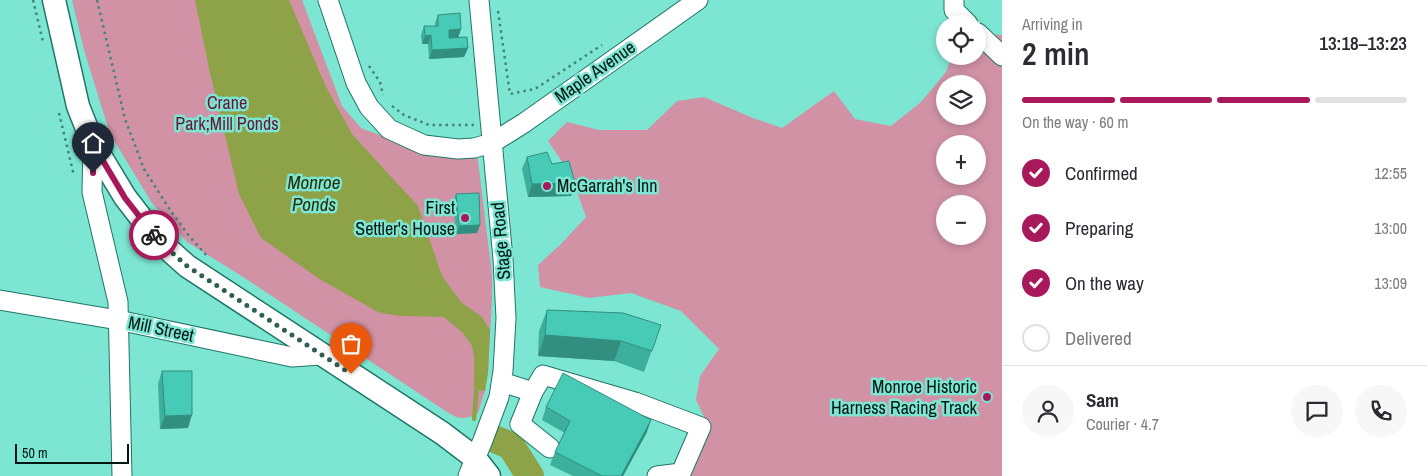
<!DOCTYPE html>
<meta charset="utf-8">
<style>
body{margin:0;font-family:"Archivo Narrow",sans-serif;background:#f7f7f7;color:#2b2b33;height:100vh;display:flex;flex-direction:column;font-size:19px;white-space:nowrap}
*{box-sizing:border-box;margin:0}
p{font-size:16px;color:#7c7c81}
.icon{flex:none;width:28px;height:28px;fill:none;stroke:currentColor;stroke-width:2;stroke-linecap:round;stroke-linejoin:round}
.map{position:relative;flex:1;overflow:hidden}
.sheet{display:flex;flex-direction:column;background:#fff;width:425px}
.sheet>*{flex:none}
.controls{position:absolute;left:936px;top:15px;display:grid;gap:10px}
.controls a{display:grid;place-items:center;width:50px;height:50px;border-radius:50%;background:#fff;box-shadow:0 2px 8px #0003;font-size:25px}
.scale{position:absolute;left:15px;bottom:12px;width:114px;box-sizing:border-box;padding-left:5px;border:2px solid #021713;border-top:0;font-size:14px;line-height:18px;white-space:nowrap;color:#021713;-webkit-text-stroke:4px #7de6d2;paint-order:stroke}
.pin{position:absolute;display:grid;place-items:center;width:42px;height:42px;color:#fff;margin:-51px -21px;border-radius:50% 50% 50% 0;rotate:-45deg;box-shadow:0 0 5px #0007}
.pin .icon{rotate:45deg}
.courier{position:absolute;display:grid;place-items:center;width:50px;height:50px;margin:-25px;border:4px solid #a7195a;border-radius:50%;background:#fff;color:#222;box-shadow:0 1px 6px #0007}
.head em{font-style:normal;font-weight:600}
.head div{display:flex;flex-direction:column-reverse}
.head{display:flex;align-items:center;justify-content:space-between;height:85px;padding:0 20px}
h1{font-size:32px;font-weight:600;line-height:38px}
.bar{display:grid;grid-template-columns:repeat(4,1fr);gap:8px 5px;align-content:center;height:60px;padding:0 20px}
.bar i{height:6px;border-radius:4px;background:#e1e1e2}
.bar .selected{background:#a7195a}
.bar p{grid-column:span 4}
.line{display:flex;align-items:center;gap:12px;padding:0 20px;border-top:1px solid #e1e1e2}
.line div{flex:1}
.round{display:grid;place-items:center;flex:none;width:52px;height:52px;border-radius:26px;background:#f7f7f7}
ol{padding:0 20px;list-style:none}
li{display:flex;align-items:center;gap:15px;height:55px}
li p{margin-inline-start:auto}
li .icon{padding:5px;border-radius:50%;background:#a7195a;color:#fff;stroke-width:4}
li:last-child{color:#7c7c81}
li i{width:28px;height:28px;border:2px solid #e1e1e2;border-radius:50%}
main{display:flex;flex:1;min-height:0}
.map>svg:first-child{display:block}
</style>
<main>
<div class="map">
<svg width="1002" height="476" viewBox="0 0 1002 476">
<rect width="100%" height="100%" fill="#7de6d2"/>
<g fill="#d192a5" fill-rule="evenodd">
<path d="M72,0h230l40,106 19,22 48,18 68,7 15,121v25l-4,74 -3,18 -7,22c-13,7 -18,7 -31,-1l-207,-137 -53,-33 -35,-39 -42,-69 -26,-84z"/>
<path d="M978,33l24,2v441h-312l18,-51 -12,-25 4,-24 19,-27 -38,-38 -50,-18 -42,5 -49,-11 -2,-22 23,-21 25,-27 -15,-42 -23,-34 19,-19 32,8h48l30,-29 27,-4 49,21 29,10 52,-37 21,28 36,7 30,-24 25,-30 6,-16h26zM945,84h33v32h-33zM945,144h33v32h-33zM945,204h33v32h-33z"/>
</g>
<path fill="#8ea248" d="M195,0h94l37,87 26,47 66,72 24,70 19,26 21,15 8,13 -2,43 -3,18 -10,-1 -1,-5v-29l-2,-10 -9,-13 -19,-16 -43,-1 -21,-3 -59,-33 -60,-42 -22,-44 -29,-121z"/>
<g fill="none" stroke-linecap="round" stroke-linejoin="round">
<path stroke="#8ea248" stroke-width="4.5" d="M474,419l3,-35"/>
<path stroke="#8ea248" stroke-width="28" d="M497,440l14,6 19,30"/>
<defs>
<g id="minor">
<path d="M328,0l28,83 13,24 20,22 35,16 34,4 16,-1 18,-5 32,-20 174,-123"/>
<path d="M954,0v10l14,14"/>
<path d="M978,33l24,23"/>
<path d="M93,144l-1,48 26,110 4,174"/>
<path d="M0,300l118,20 174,37 29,-2"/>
<path d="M502,382l31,10 -13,32 30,24"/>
<path d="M533,392l10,-17 92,27 66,25 -20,46 -24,3"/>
<path d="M468,476l15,-36 16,-43 4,-26 3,-53 -3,-59 -24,-259"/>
</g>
<path id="major" d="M54,0l24,106 15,38 32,53 34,44 28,25 255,167 33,25 14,18"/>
</defs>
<use href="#minor" stroke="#1f7567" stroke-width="21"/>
<use href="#major" stroke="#1f7567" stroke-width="25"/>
<g stroke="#428377" stroke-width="2.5" stroke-dasharray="2.5 4" stroke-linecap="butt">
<path d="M33,0l10,42"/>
<path d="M97,0l28,119 19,50 26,41 19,26 18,20"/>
<path d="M498,11l12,83 25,-5 67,-44"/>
<path d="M369,66l11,16 3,13"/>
<path d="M392,106l12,9 25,10h45"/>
<path d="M59,113l15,63"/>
</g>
<use href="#minor" stroke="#fff" stroke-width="19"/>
<use href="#major" stroke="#fff" stroke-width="22"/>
</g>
<g fill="#3daf9d">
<path d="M438,15l23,14 -3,9 10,10 -4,9 -35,2 -1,-15h-6l-1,-9 3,-9h11v-3z"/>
<path d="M527,157l25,7 19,32 -43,1 -6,-28z"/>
<path d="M456,194l24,31 -3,8 -21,1 -3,-32z"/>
<path d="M547,310l114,15 -17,47 -30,-11 -76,-5 1,-25z"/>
<path d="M162,371l26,57 -28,1 -2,-45z"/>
<path d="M546,407l101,25 -24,44h-50l-23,-11 5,-13 10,-19 -23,-13z"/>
</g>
<g fill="#328e7f">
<path d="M461,29l-3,9h-12l3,-8z"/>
<path d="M431,35l-3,9h-6l3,-8z"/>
<path d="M468,48l-4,9 -35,2 3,-9z"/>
<path d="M575,183l-4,13 -43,1 4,-13z"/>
<path d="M480,225l-3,8 -21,1 3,-8z"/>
<path d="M545,335l76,6 -7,20 -76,-5z"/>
<path d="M192,415l-4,13 -28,1 5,-13z"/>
<path d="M651,420l-4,12 -24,44h-2z"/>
</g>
<g fill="#47cbb6" stroke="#328e7f">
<path d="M460,13l1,16 -12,1v8l18,-1 1,11 -36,2 -1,-15 -6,1 -1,-10h14v-11z"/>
<path d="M547,152l5,12 17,-3 6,22 -43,1 -5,-27z"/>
<path d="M479,193l1,32 -21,1 -3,-32z"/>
<path d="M547,310l76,3 38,12 -9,26 -31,-10 -76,-6z"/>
<path d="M162,371h30v44l-27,1z"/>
<path d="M563,373l88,47 -30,56h-19l-47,-24 15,-31 -24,-14z"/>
</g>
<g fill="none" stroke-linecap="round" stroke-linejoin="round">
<path stroke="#2d5f56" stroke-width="5" stroke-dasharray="0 9" d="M154,235l5,6 28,25 164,108"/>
<path stroke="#a7195a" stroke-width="6" d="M93,173v-29l32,54 29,37"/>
</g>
<g fill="#a7195a" stroke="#7de6d2" stroke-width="2">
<circle cx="547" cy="186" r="5"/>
<circle cx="465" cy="218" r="5"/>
<circle cx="987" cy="397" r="5"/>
</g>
<g text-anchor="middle" stroke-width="5" stroke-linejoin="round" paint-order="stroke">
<g font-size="18" fill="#021713" stroke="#7de6d2">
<text transform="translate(595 72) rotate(-35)" y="6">Maple Avenue</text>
<text transform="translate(501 241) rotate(-95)" y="6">Stage Road</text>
<text transform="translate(161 329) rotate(12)" y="6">Mill Street</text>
</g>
<g font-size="18" fill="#681638" stroke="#7de6d2">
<text x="227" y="109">Crane<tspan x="227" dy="21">Park;Mill Ponds</tspan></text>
</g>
<g font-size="18" fill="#021713" stroke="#7de6d2" text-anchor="end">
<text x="557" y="192" text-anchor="start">McGarrah's Inn</text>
<text x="455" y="214">First<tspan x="455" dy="21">Settler's House</tspan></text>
<text x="977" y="393">Monroe Historic<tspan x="977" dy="21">Harness Racing Track</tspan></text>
</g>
<g font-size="19" font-style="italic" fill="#272f08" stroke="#7de6d2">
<text x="314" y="189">Monroe<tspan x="314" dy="22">Ponds</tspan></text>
</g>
</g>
</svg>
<div class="controls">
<a><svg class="icon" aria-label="locate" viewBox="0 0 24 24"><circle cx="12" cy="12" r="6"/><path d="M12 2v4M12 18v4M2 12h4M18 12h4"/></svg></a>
<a><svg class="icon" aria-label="layers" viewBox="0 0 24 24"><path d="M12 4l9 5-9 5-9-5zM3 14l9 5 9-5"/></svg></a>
<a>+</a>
<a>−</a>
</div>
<div class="scale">50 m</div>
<div class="pin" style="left:351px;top:374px;background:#ea580c"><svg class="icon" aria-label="bag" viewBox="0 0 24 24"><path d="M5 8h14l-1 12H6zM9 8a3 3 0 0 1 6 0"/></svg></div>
<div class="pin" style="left:93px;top:173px;background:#1f2937"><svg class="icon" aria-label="home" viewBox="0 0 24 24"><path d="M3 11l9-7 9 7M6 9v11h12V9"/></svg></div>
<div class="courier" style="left:154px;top:235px"><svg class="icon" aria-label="bike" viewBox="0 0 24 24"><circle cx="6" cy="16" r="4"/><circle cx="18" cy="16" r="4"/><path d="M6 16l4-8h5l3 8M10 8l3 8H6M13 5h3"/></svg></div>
</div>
<section class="sheet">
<div class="head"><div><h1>2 min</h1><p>Arriving in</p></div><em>13:18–13:23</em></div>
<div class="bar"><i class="selected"></i><i class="selected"></i><i class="selected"></i><i></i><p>On the way · 60 m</p></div>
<ol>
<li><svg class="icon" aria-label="check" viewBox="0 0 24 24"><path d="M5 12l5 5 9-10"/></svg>Confirmed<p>12:55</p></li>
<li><svg class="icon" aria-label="check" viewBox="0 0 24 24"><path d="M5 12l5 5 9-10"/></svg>Preparing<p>13:00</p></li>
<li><svg class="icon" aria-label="check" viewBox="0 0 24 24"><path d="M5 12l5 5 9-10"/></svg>On the way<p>13:09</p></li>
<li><i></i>Delivered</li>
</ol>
<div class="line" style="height:90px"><a class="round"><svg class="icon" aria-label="person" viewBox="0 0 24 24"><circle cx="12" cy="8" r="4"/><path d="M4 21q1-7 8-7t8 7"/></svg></a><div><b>Sam</b><p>Courier · 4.7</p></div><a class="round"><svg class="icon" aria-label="chat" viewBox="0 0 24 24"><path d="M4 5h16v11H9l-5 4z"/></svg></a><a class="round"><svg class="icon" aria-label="phone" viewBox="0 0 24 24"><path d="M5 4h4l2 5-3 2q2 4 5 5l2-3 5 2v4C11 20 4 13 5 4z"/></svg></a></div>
</section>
</main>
